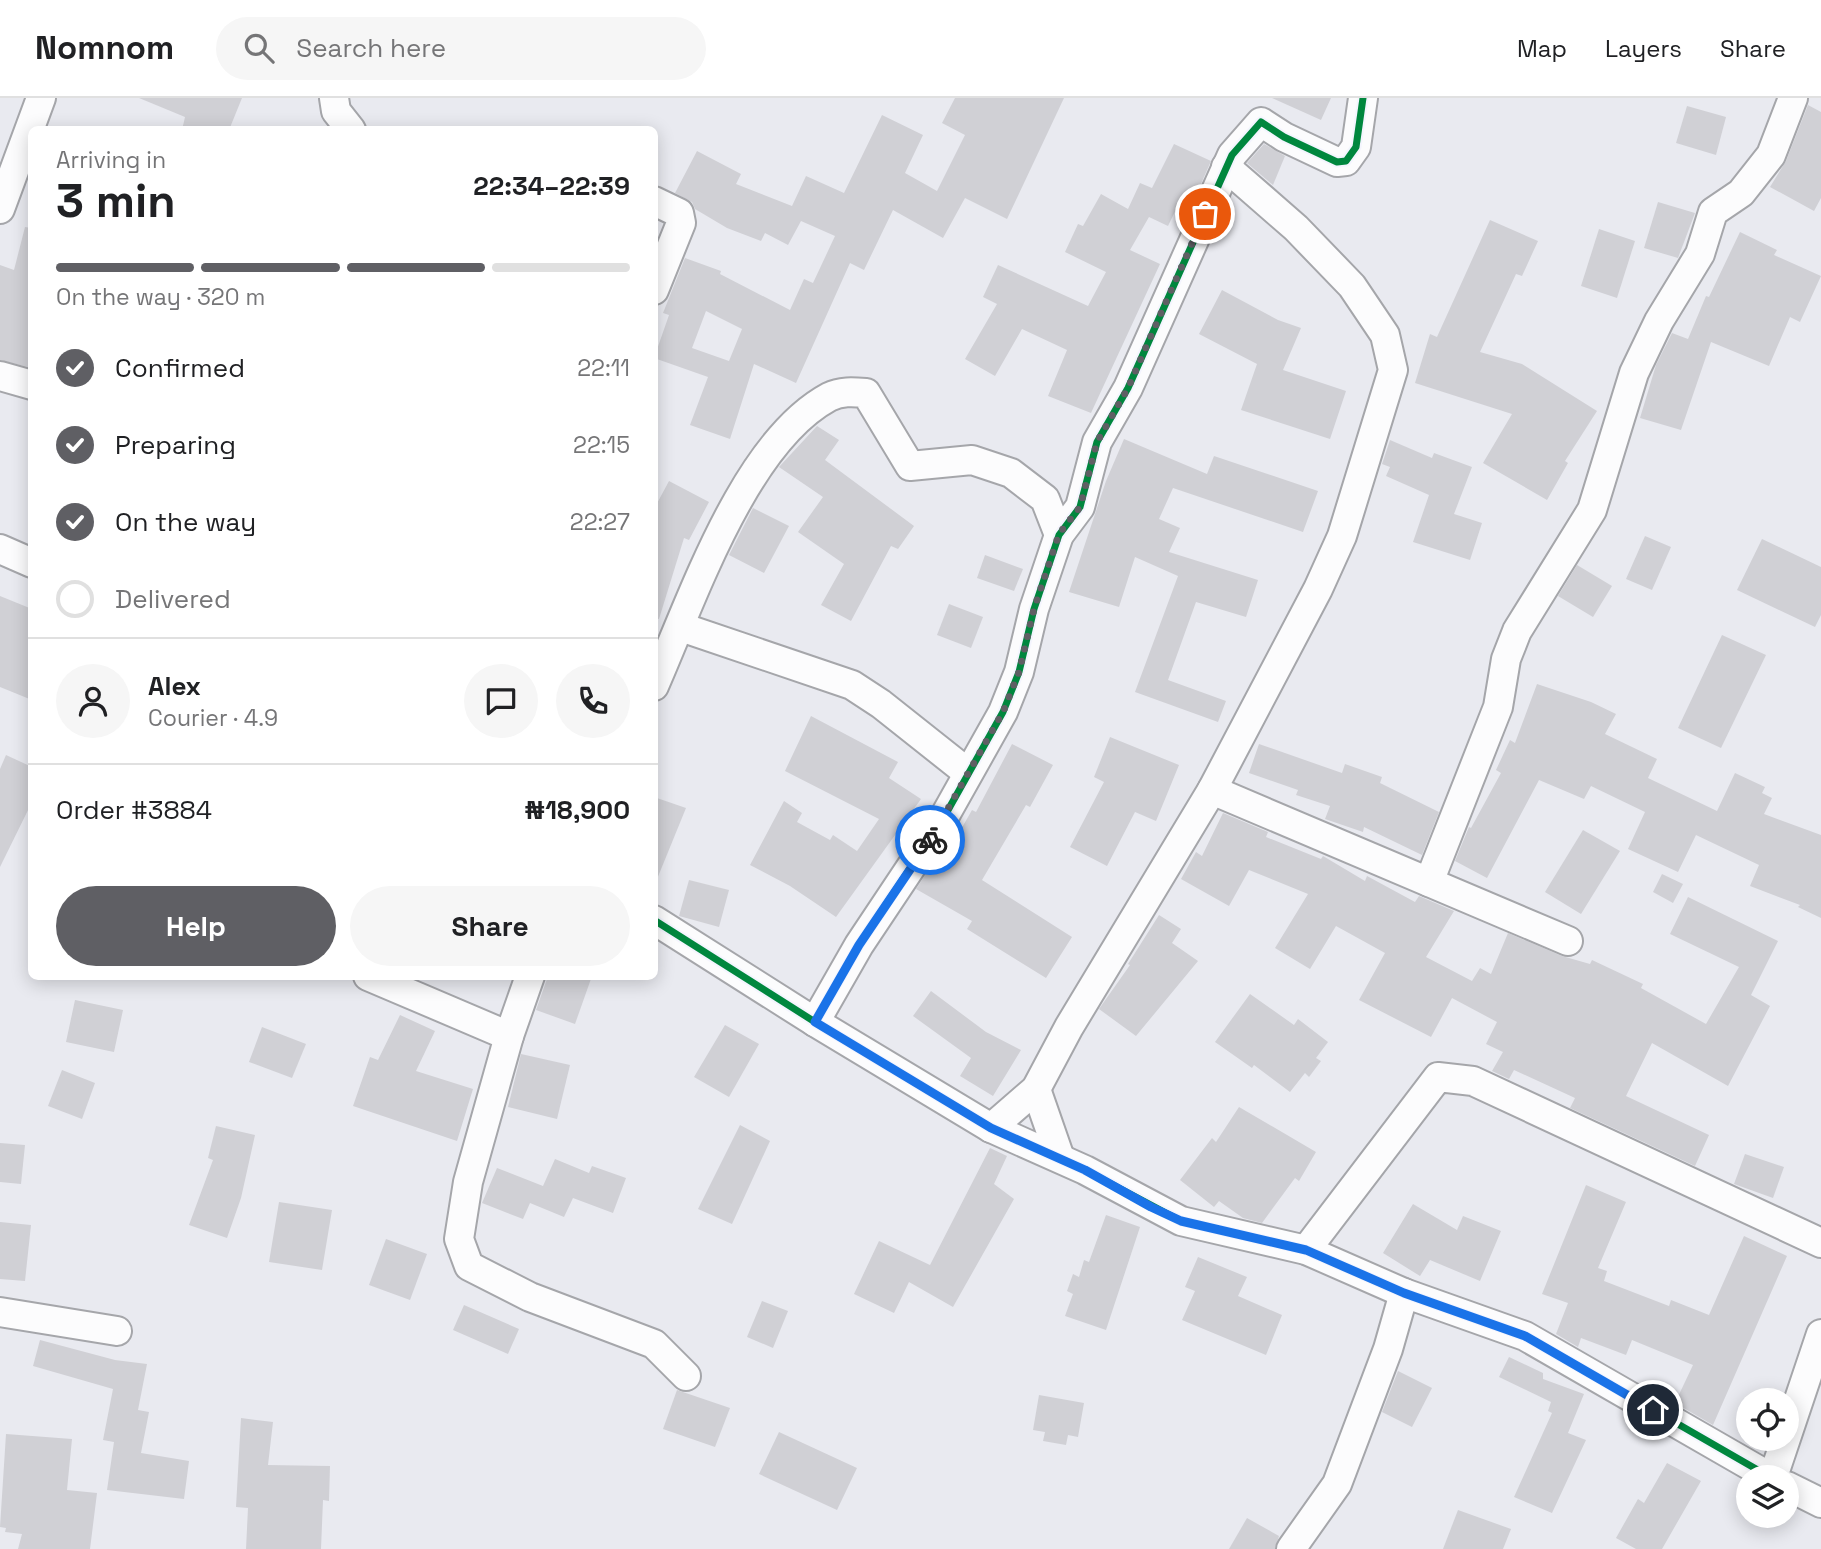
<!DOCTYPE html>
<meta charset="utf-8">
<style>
body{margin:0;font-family:"Space Grotesk",sans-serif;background:#f6f6f6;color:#202124;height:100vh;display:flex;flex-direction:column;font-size:26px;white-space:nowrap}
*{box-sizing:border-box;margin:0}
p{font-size:23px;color:#757577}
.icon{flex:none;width:38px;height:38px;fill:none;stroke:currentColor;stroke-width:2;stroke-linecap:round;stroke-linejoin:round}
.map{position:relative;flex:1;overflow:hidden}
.panel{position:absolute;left:28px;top:28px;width:630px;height:854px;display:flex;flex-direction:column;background:#fff;border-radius:10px;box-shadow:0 4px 18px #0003}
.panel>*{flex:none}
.controls{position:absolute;left:1736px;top:1290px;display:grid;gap:14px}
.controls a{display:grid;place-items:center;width:63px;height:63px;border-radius:50%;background:#fff;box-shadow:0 4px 18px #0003;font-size:35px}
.pin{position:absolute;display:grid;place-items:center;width:60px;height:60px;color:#fff;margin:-30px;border:4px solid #fff;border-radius:50%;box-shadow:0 2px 7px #0007}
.courier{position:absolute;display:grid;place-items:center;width:70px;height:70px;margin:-35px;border:5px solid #1a73e8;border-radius:50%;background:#fff;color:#222;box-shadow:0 2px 9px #0007}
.summary em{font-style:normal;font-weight:700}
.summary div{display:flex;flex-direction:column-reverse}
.summary{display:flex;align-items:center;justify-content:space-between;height:119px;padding:0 28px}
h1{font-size:46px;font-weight:700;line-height:52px}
.bar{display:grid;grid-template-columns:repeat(4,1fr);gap:10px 7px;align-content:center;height:84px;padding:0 28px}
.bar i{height:9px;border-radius:5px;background:#e0e0e0}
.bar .active{background:#5f5f64}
.bar p{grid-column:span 4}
.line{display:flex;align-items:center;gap:18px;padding:0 28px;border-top:2px solid #e0e0e0}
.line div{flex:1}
.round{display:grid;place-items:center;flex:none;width:74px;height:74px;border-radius:37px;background:#f6f6f6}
ol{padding:0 28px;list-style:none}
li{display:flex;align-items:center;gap:21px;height:77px}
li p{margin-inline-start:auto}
li .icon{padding:7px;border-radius:50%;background:#5f5f64;color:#fff;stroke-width:4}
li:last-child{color:#757577}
li i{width:38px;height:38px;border:4px solid #e0e0e0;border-radius:50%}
.primary-button{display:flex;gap:14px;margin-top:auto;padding:14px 28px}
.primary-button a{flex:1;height:80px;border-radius:42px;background:#5f5f64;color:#fff;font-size:28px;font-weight:700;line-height:80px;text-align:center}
.primary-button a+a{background:#f6f6f6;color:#202124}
header{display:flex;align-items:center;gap:42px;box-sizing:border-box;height:98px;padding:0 35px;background:#fff;border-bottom:2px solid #e0e0e0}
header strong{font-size:33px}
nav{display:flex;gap:38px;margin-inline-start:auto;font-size:24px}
.search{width:490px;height:63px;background:#f6f6f6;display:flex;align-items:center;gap:18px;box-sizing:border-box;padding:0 24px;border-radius:38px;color:#757577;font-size:26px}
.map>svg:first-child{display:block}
</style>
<header>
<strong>Nomnom</strong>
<div class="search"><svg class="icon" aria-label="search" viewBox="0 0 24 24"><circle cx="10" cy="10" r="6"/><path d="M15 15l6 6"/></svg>Search here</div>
<nav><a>Map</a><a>Layers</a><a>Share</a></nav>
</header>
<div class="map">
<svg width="1821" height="1451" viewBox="0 0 1821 1451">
<rect width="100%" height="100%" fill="#e9eaf0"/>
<g fill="#d0d0d5" fill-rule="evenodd">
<path d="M139,0h103l-13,32h-47l3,-13z"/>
<path d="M955,0h109l-57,121 -42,-21 -22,40 -50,-28 -29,60 -14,-7 -54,120 -42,-19 -24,75 -40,-14 18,-48 -54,-19 15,-43 -6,-2 22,-55 36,13 -1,3 70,36 14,-31 9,4 22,-47 -34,-15 -13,24 -23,-12 -4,8 -34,-13 -32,-19 -3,-7 -17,-9 22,-42 44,23 -5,10 56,22 14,-30 38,17 38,-78 41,20 -18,38 32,18 28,-56 -23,-12zM706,213l36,18 -13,32 -37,-13z"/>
<path d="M1272,0h59l-10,22z"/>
<path d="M1808,7l13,7v86l-7,13 -44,-24 16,-26z"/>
<path d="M1687,8l39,11 -10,38 -40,-12z"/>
<path d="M1174,46l37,17 -18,41 -11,-5 -14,29 -19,-9 -19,33 30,14 -69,149 -43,-17 19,-46 -45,-21 -27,47 -30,-17 32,-55 -14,-7 15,-32 90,41 18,-34 -41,-20 13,-28 5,2 18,-32 27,15 12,-26 12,5z"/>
<path d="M1264,46l21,12 -12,29 -26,-22z"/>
<path d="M1658,104l37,11 -17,45 -34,-10z"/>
<path d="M1490,122l48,21 -16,35 -6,-2 -36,78 42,12 75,47 -32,50 3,2 -21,37 -64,-37 29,-49 -97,-31 15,-49 7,3z"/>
<path d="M25,129l7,1v140l-32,-8v-95l14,5z"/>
<path d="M1599,131l36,12 -18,57 -36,-12z"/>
<path d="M1740,134l37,18 -3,5 47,21 -21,46 -10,-5 -21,49 -58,-24 -30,88 -41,-12 16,-53 16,-32 16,6 18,-43 3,1z"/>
<path d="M1222,192l56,30 23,8 -18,42 63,21 -16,48 -89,-29 16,-46 -58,-30z"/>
<path d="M817,328l22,14 -14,20 89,66 -16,23 -7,-3 -40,75 -30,-16 23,-41 -46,-32 25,-35 -44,-30z"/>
<path d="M1124,341l83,35 7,-18 104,35 -15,41 -130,-44 -14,31 21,9 -11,24 89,28 -12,37 -50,-15 -28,78 58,21 -8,21 -83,-30 43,-116 -43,-19 -16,50 -50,-15 37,-111z"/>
<path d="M1390,342l42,18 2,-5 38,14 -18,47 28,9 -12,37 -57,-18 16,-47 -43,-19 4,-9 -8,-3z"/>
<path d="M669,383l40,21 -20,38 -5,-2 -25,81 -5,-1v-109z"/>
<path d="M753,410l36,18 -25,47 -35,-18z"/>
<path d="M1645,438l26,11 -19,43 -26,-11z"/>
<path d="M1762,441l59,28v48l-6,12 -78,-37z"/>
<path d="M985,457l38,14 -9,22 -37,-13z"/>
<path d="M1577,467l35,21 -19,31 -35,-21z"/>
<path d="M0,498l32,13v91l-32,-13z"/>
<path d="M949,506l34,13 -12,31 -34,-13z"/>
<path d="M1722,537l44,20 -45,93 -43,-20z"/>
<path d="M1537,586l54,18 25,12 -11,20 52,25 -9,19 69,33 18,-38 30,14 -3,6 10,5 -8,16 57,21v83l-23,-11 2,-2 -50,-19 9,-21 -63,-30 -18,37 -50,-23 17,-37 -54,-26 -7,13 -45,-19 -52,98 -32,-17 14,-34 2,1 30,-55 -5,-3 14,-30 5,3z"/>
<path d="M811,618l87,46 -9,16 32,21 -85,118 -46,-31 -40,-21 34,-64 18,12 -5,9 33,18 3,-5 24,16 22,-32 -94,-48z"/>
<path d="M1110,639l69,28 -23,56 -21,-9 -28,54 -37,-19 34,-65 -10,-5z"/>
<path d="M1012,646l41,21 -23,42 -4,-2 -44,75 90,57 -26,41 -79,-49 5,-8 -56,-32 21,-32 6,4 29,-51 4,2z"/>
<path d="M1259,646l83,29 3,-9 37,13 -2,6 59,29 -17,43 -58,-28 -1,5 -38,-13 5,-13 -34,-11 2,-5 -49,-17z"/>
<path d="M6,657l26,12v35l-32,65v-98z"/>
<path d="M654,699l32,11 -31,76h-1z"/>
<path d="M1223,715l45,19 -2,5 55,22 2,-3 42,25 2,-5 48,26 4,-6 35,15 -28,46 46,24 8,-13 11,6 17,-41 54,23 28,8 2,-4 51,24 -2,4 65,36 33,-57 -69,-33 18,-37 90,44 -27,54 19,11 -42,80 -76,-43 -26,53 83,39 -14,31 -125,-58 5,-10 -61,-28 -5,9 -17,-8 11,-19 -17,-8 11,-22 -45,-24 -21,39 -72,-37 26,-47 -49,-27 -26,43 -35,-21 33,-54 -59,-24 -20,36 -48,-27 15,-27 6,4z"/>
<path d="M1583,732l37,21 -39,63 -36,-22z"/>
<path d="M1662,776l21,10 -10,19 -20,-11z"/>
<path d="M689,782l40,10 -10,37 -40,-11z"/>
<path d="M1159,817l22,14 -9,14 26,18 -62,75 -37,-27 31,-44 -2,-1z"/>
<path d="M548,878h44l-17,48 -39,-14z"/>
<path d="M931,893l55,41 35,18 -28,46 -33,-20 11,-18 -58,-42z"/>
<path d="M1250,896l44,31 4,-6 30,23 -12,16 5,3 -12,16 -4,-4 -15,19 -36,-27 -2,3 -37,-26z"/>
<path d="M75,902l48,10 -9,42 -48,-10z"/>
<path d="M400,917l35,16 -19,40 57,18 -16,52 -104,-35 17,-49 8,3z"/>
<path d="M725,927l34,19 -30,53 -35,-20z"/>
<path d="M262,929l44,17 -14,34 -43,-16z"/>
<path d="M521,956l49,11 -13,54 -49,-12z"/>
<path d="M62,972l33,13 -13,36 -34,-13z"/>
<path d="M1239,1009l77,45 -17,29 -4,-3 -33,45 -19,-5 -24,-17 -5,6 -34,-27 32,-42 4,4z"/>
<path d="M740,1027l30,16 -38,83 -34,-15z"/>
<path d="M216,1028l39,9 -14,63 -14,40 -38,-13 24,-65 -5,-2z"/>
<path d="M0,1045l25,2 -4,39 -21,-2z"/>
<path d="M990,1050l17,8 -13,28 20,15 -61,108 -44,-25 -15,31 -40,-19 25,-53 51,24z"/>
<path d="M1745,1056l39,13 -11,31 -39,-14z"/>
<path d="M555,1061l34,14 3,-7 34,12 -13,35 -40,-15 -9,19 -34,-14 -7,16 -41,-16 15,-35 46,18z"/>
<path d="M1586,1087l40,17 -28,66 9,3 -3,10 65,25 2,-6 38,15 35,-79 43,20 -74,169 -38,-22 18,-38 -61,-25 -6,15 -45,-17 -3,9 -22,-13 12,-31 -26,-9z"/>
<path d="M279,1104l53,8 -10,60 -53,-8z"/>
<path d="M1413,1106l44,26 6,-14 38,15 -21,50 -50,-21 -10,16 -37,-23z"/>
<path d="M1106,1117l34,12 -34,103 -41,-14 8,-22 -6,-3 6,-17 6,3 5,-17 5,2z"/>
<path d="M0,1124l31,3 -6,56 -25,-2z"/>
<path d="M386,1141l41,15 -17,46 -41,-15z"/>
<path d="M1198,1159l49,20 -9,19 44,19 -16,40 -84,-35 13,-29 -10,-4z"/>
<path d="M762,1203l26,10 -15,37 -26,-11z"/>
<path d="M464,1207l55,24 -11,25 -55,-24z"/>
<path d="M40,1242l75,20 32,4 -9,46 11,2 -8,41 48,8 -5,38 -77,-9 7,-48 -11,-2 10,-51 -80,-23z"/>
<path d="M1509,1259l34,16v6l41,15 -16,39 18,7 -34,73 -38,-16 38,-84 -4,-2 3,-9 -52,-25z"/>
<path d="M1398,1273l34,17 -20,39 -30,-15z"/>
<path d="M677,1292l53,18 -15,39 -52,-18z"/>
<path d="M1039,1297l45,8 -6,34 -10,-2 -2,10 -23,-4 2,-9 -12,-2z"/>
<path d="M241,1320l32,4 -5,43 62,1 -1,35 -6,-1 -2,49h-75l2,-41 -12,-1z"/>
<path d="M779,1334l78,36 -20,42 -78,-36z"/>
<path d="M6,1336l66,5 -5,51 30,3 -7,56h-72l4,-15 -17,-2 1,-4 -6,-1z"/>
<path d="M1667,1365l34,18 -39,68h-26l-20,-11 22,-39 6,4z"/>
<path d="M1458,1412l53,19 -8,20h-60z"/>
<path d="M1247,1420l32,18 -4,13h-46z"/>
</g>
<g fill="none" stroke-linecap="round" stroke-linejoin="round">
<defs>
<g id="minor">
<path d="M334,0l2,13 15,19"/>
<path d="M654,103l25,12 2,10 -27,67"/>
<path d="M0,111l41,-111"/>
<path d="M0,278l32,9"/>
<path d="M0,451l32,14"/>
<path d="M681,529l171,58 29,19 87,69"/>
<path d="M654,588c38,-86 90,-243 175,-289 12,-6 24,-5 37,-4l44,73 62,-6 39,13 34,26 14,36"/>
<path d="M1212,692l356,151"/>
<path d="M1429,784l69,-175 8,-48 11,-28 75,-121 42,-137 25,-52 41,-67 13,-42 28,-19 30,-38 22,-57"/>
<path d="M654,822l161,102 176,106 94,42 96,51 125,29 98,43 121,43 245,141"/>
<path d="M368,878l141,60"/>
<path d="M530,878l-21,60 -41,146 -9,57 10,27 61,31 124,47 32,32"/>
<path d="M815,924l44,-77 84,-126 60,-107 16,-40 15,-63 25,-74 21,-28 17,-65 31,-54 104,-233 29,-33 23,15 53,25 9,-1 10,-14 7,-49"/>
<path d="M1036,991l24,69"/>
<path d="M991,1030l45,-39 33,-62 143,-237 106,-201 24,-53 51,-166 -8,-35 -33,-49 -56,-58 -70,-61"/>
<path d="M1306,1152l132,-173 35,4 348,162"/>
<path d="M0,1214l117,19"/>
<path d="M1773,1379l48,-143"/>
<path d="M1787,1388l34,17"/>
<path d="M1291,1451l46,-65 51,-135 16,-56"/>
</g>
</defs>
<use href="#minor" stroke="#a5a6aa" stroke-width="32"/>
<use href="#minor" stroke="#fcfcfd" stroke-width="28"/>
<defs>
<g id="cycleway">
<path d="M654,822l161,102 176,106 94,42 96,51 125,29 98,43 121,43 245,141"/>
<path d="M815,924l44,-77 84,-126 60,-107 16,-40 15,-63 25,-74 21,-28 17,-65 31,-54 104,-233 29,-33 23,15 53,25 9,-1 10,-14 7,-49"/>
</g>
</defs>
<use href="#cycleway" stroke="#f4f5fe" stroke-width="11"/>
<use href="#cycleway" stroke="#00873e" stroke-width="7"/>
</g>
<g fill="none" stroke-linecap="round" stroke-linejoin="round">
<path stroke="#5f5f64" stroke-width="7" stroke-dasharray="0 12.6" d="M930,742l73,-128 16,-40 15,-63 25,-75 21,-27 17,-65 31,-54 77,-174"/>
<path stroke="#1a73e8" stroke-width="9" d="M930,742l-71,105 -44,77 176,106 94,42 66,37 30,14 125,29 98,43 121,43 128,74"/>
</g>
</svg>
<div class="controls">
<a><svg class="icon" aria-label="locate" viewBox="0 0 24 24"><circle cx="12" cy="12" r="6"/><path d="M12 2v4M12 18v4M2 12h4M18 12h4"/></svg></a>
<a><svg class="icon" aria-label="layers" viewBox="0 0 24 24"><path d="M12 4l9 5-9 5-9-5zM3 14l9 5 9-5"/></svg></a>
</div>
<div class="pin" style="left:1205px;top:116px;background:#ea580c"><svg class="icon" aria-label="bag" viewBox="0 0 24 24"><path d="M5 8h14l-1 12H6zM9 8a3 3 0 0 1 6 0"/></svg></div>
<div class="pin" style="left:1653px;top:1312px;background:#1f2937"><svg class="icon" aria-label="home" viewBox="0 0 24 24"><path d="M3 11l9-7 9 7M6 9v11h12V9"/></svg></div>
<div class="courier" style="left:930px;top:742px"><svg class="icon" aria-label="bike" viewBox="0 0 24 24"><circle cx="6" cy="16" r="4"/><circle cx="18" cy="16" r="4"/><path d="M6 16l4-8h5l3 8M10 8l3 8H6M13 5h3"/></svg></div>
<section class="panel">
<div class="summary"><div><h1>3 min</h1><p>Arriving in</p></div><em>22:34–22:39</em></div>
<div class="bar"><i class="active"></i><i class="active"></i><i class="active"></i><i></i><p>On the way · 320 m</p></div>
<ol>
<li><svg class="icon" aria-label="check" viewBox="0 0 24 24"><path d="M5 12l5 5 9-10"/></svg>Confirmed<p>22:11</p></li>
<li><svg class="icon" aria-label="check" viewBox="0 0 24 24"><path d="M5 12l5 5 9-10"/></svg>Preparing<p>22:15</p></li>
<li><svg class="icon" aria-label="check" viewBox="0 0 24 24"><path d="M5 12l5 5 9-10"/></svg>On the way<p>22:27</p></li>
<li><i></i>Delivered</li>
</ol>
<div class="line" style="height:126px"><a class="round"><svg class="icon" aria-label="person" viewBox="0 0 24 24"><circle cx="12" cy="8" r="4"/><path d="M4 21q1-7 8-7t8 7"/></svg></a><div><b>Alex</b><p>Courier · 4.9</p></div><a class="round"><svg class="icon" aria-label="chat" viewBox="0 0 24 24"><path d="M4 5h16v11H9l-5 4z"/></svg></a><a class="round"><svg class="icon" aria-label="phone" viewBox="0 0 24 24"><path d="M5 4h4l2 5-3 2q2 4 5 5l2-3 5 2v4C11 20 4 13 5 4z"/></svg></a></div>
<div class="line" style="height:91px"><div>Order #3884</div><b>₦18,900</b></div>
<div class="primary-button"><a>Help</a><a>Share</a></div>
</section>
</div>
